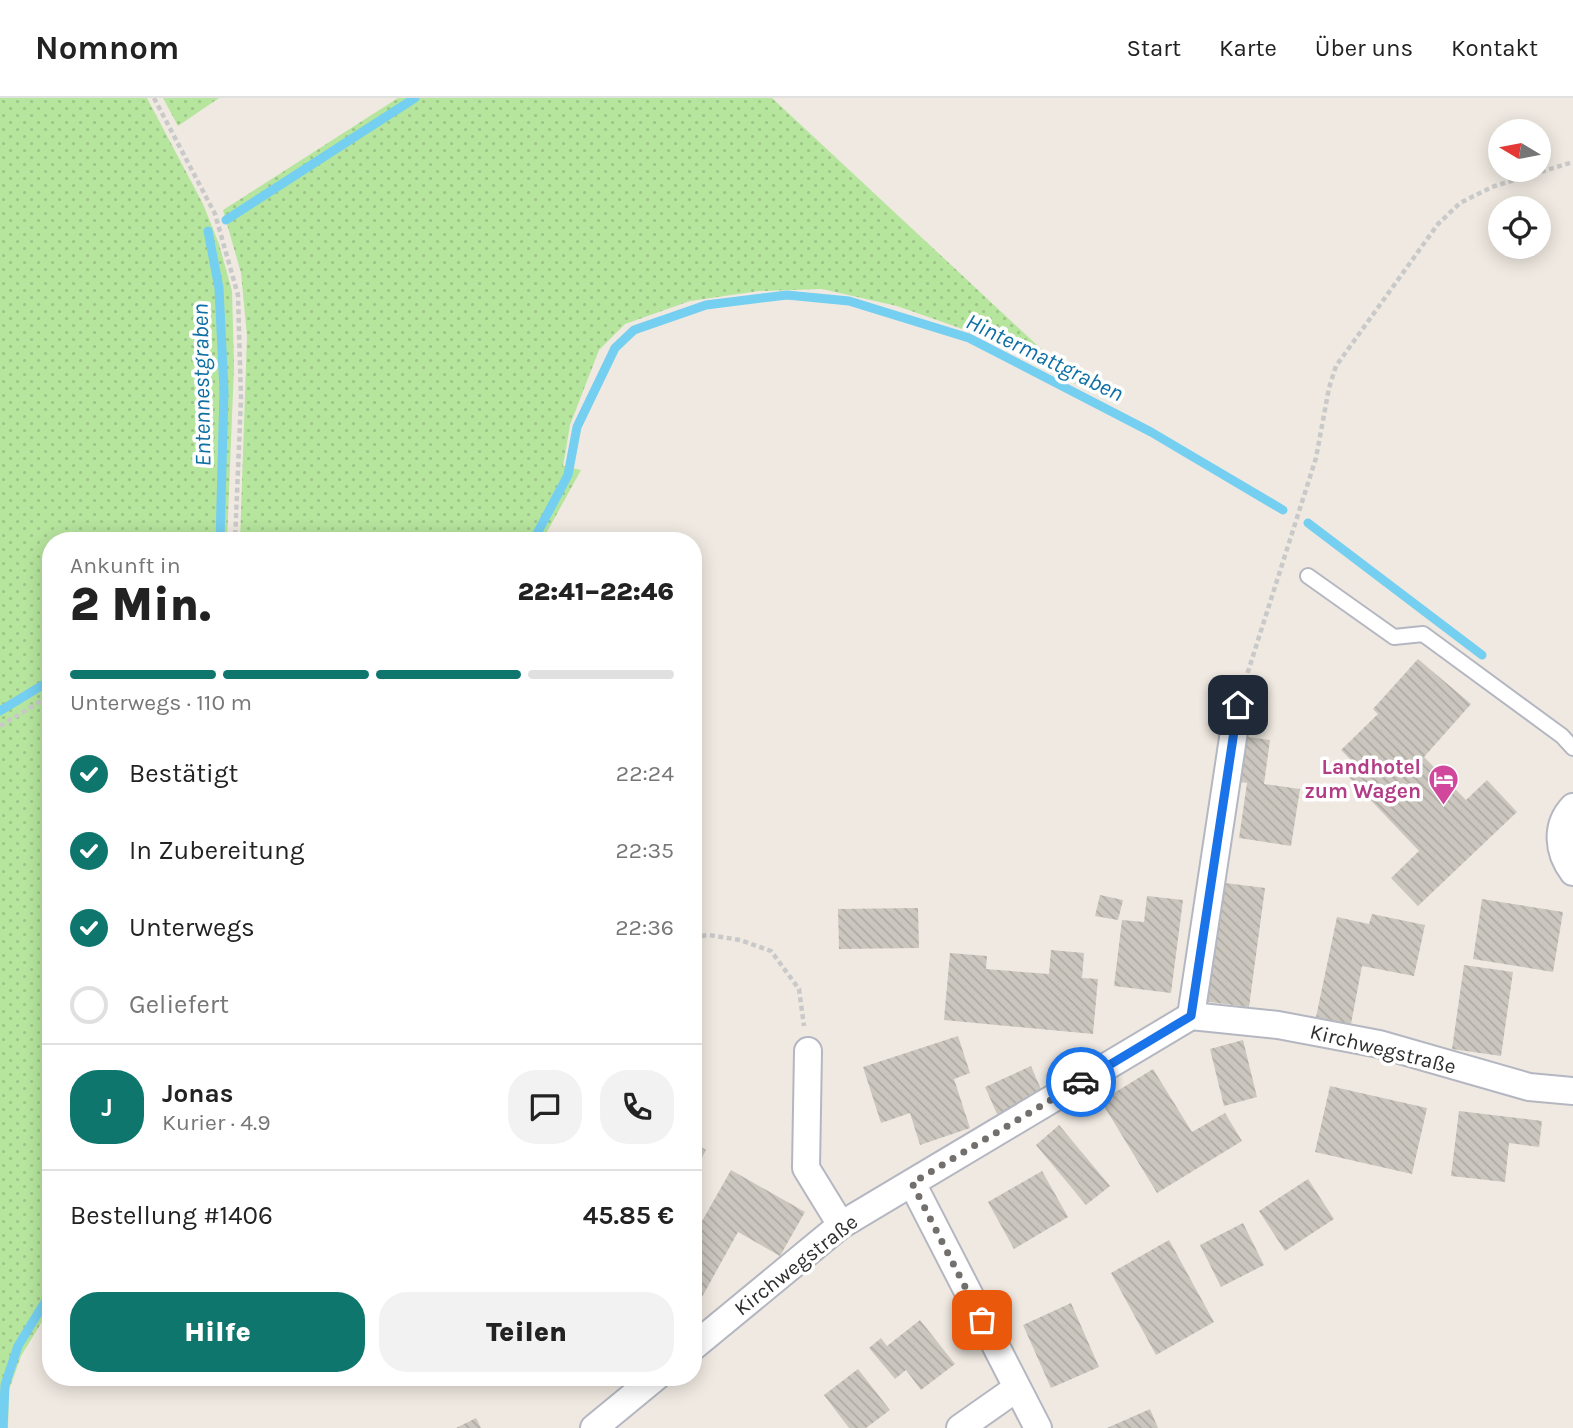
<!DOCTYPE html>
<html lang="de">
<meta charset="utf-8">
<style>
body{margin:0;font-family:Karla,sans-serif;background:#f2f2f2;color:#222;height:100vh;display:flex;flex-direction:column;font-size:26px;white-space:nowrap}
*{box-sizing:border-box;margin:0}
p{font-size:23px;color:#767676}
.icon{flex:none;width:38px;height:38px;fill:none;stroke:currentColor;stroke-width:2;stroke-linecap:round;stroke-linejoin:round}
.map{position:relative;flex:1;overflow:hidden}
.side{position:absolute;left:42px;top:434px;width:660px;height:854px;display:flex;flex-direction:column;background:#fff;border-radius:28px;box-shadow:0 4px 18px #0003}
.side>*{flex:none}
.needle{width:46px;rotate:280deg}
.fabs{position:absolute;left:1488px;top:21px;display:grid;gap:14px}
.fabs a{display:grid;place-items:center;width:63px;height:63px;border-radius:50%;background:#fff;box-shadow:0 4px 18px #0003;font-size:35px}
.pin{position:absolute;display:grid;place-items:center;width:60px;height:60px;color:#fff;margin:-30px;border-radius:14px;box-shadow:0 4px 10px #0006}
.courier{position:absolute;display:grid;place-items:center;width:70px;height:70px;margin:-35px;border:5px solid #1a73e8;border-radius:50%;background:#fff;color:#222;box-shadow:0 2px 9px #0007}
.overview em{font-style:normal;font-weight:800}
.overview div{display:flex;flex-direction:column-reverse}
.overview{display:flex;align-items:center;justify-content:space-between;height:119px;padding:0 28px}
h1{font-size:46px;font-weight:800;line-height:52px}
.bar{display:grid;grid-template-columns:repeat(4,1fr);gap:10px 7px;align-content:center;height:84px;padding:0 28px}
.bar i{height:9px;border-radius:5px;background:#e0e0e0}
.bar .active{background:#0f766e}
.bar p{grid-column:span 4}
.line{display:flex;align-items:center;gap:18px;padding:0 28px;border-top:2px solid #e0e0e0}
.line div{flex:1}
.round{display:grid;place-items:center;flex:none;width:74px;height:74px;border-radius:28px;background:#f2f2f2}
ol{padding:0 28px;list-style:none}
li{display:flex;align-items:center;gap:21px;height:77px}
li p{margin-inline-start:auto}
li .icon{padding:7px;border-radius:50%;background:#0f766e;color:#fff;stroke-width:4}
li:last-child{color:#767676}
li i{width:38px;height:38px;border:4px solid #e0e0e0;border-radius:50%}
.action{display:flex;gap:14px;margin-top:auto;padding:14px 28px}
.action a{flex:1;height:80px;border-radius:28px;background:#0f766e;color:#fff;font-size:28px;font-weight:800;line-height:80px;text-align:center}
.action a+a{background:#f2f2f2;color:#222}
header{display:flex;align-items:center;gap:42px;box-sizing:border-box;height:98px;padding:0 35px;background:#fff;border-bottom:2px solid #e0e0e0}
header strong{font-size:33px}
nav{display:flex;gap:38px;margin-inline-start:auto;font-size:24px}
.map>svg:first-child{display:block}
</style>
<header>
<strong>Nomnom</strong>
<nav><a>Start</a><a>Karte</a><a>Über uns</a><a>Kontakt</a></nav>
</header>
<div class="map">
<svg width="1573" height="1330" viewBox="0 0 1573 1330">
<defs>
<pattern id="grass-dots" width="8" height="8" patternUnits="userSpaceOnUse" patternTransform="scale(1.75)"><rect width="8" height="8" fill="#b6e59e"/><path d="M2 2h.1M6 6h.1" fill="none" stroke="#9dc588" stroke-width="1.8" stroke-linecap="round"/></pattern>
<pattern id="building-back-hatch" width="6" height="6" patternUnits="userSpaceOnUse" patternTransform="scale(1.75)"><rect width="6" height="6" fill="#cbc7bf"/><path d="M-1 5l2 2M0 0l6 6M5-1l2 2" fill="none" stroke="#afaba4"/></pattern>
</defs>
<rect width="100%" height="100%" fill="#efe9e1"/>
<g fill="url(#grass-dots)">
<path d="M0,0h147l56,106 16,40 13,47 2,76 -7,174h-176v766l-30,49 -12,34 -1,38h-8z"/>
<path d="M163,0h56l-41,28z"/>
<path d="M398,0h374l311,290 -89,-48 -97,-34 -75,-17 -63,2 -69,10 -65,23 -26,26 -29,75 -7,41 18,4 -39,71h-302l7,-205 -6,-63 -18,-63z"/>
</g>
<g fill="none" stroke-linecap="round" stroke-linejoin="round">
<g stroke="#75cff0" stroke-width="9">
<path d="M226,122l189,-122"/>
<path d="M208,133l11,57 5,103 -4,150"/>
<path d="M1308,425l174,132"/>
<path d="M533,443l35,-66 9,-48 38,-79 19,-18 72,-25 81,-10 62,6 120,37 182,94 132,78"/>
<path d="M0,613l51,-31"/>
<path d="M3,1330l2,-43 13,-39 33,-54"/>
</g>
</g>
<g fill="url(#building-back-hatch)">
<path d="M1418,561l53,45 -47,53 42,43 21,-20 30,32 -99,94 -27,-28 28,-27 -77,-81 10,-9 -11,-11 37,-36 -5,-5z"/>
<path d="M1240,638l30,4 -6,44 36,5 -9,57 -52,-8 8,-55 -14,-2z"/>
<path d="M1218,784l47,6 -16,119 -47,-6z"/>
<path d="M1100,797l23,5 -5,20 -23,-4z"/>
<path d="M1147,798l36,4 -12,93 -57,-7 8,-66 22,2z"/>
<path d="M1482,801l81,13 -10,60 -80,-13z"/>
<path d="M918,810l1,40 -80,1 -1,-40z"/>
<path d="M1372,816l53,11 -11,51 -52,-10 -11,58 -35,-7 21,-100 32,7z"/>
<path d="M1051,852l33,3 -2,25 16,1 -5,55 -149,-14 6,-67 37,3 -1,13 63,5z"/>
<path d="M1464,867l49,7 -12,84 -49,-7z"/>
<path d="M958,938l12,37 -16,6 16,49 -50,17 -10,-32 -29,10 -18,-56z"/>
<path d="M1243,942l14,57 -33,9 -14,-57z"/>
<path d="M1031,968l12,28 -46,20 -12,-27z"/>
<path d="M1153,971l39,63 33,-19 17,28 -85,52 -56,-92z"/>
<path d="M1330,988l97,22 -15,66 -97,-22z"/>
<path d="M1459,1013l83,10 -3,26 -30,-4 -4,39 -54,-6z"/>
<path d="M1059,1027l51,61 -24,19 -50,-60z"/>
<path d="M693,1044l13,8 -13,24z"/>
<path d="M731,1072l74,42 -25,44 -42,-24 -36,65 -9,-6v-54z"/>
<path d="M1042,1073l26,46 -54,32 -26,-47z"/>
<path d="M1308,1081l26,40 -49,32 -26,-40z"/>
<path d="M1243,1125l21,42 -43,22 -21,-42z"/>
<path d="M1169,1142l45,82 -58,33 -45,-82z"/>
<path d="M1071,1205l28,64 -48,21 -28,-63z"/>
<path d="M920,1222l35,44 -34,26 -15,-20 -11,9 -26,-31 12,-10 6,8z"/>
<path d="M858,1271l32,41 -24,18h-17l-25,-33z"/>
<path d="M1150,1311l8,19h-51z"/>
<path d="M476,1320l5,10h-25z"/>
</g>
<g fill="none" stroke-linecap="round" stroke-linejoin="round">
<defs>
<path id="lane" d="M1308,478l86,61 29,-3 139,102 11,12"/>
<g id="street">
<path d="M1573,709c-18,19 -15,45 0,65"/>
<path d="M1191,918l47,-311"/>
<path d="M808,953l-2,117 35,57"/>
<path d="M912,1085l126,245"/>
<path d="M693,1249l148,-122 350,-209 87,9 101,19 150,43 44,4"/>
<path d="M594,1330l62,-51"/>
<path d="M960,1330l57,-40"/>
</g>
</defs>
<use href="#lane" stroke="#b4b7c1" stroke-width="18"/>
<use href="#street" stroke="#b4b7c1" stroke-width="30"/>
<g stroke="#c9c9c9" stroke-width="4.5" stroke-dasharray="5 3.5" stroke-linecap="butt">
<path d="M154,0l61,116 23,81 3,104 -6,142"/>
<path d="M1245,583l71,-223 13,-70 7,-22 102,-142 22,-21 32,-16 81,-25"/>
<path d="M0,628l51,-31"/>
<path d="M693,839l16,-2 31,5 31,11 28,38 5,37"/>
</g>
<use href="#lane" stroke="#fff" stroke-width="14"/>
<use href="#street" stroke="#fff" stroke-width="26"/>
</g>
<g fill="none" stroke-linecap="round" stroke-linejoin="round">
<path stroke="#726f6d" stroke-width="7" stroke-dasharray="0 12.6" d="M982,1222l-70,-137 169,-101"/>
<path stroke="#1a73e8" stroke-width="9" d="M1081,984l110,-66 47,-311"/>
</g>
<defs>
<symbol id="hotel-pin" viewBox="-11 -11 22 30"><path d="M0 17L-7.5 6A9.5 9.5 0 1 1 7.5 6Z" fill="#d1479c" stroke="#fff"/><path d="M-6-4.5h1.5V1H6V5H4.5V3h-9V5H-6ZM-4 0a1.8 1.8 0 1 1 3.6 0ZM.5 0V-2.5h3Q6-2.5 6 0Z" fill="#fff"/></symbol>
</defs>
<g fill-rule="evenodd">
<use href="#hotel-pin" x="1426" y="664" width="35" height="47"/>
</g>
<g text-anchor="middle" stroke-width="7" stroke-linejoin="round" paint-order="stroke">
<g font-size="21" font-weight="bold" fill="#b23c85" stroke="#fff" text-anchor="end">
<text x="1421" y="676">Landhotel<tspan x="1421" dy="24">zum Wagen</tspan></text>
</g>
<g font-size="21" fill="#2e2e2e" stroke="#fff">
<text transform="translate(1383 951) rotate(14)" y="7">Kirchwegstraße</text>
<text transform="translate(796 1167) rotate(-38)" y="7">Kirchwegstraße</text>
</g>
<g font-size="23" font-style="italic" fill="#0d6fa3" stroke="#fff">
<text transform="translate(1045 259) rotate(26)" y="8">Hintermattgraben</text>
<text transform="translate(201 287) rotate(-91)" y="8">Entennestgraben</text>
</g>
</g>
</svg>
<div class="fabs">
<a><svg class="needle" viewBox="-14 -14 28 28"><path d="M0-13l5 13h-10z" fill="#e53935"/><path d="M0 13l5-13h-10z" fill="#767676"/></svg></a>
<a><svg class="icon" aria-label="locate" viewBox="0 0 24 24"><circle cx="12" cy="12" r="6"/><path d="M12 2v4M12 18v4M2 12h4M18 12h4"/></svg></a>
</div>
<div class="pin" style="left:982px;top:1222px;background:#ea580c"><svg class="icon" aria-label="bag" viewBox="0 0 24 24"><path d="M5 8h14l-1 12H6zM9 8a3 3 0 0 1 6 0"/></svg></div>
<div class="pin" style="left:1238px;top:607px;background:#1f2937"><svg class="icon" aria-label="home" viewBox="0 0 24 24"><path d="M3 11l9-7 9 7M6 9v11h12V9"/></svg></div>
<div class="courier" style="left:1081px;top:984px"><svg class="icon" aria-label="car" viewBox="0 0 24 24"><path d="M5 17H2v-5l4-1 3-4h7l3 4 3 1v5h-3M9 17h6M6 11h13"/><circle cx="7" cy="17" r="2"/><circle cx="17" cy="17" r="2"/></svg></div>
<section class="side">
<div class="overview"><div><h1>2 Min.</h1><p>Ankunft in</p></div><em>22:41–22:46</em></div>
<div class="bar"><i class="active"></i><i class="active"></i><i class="active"></i><i></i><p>Unterwegs · 110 m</p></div>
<ol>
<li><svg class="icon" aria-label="check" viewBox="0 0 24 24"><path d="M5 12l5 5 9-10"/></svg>Bestätigt<p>22:24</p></li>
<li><svg class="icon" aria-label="check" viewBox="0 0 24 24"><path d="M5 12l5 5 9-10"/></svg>In Zubereitung<p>22:35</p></li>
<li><svg class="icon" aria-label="check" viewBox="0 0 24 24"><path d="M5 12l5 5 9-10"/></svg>Unterwegs<p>22:36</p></li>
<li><i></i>Geliefert</li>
</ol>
<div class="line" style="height:126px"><b class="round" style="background:#0f766e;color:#fff">J</b><div><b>Jonas</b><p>Kurier · 4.9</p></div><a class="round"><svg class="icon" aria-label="chat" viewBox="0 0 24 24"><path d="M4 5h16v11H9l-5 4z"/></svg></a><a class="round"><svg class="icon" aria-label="phone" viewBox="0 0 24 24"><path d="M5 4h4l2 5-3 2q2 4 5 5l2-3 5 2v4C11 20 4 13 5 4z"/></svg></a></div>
<div class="line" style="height:91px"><div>Bestellung #1406</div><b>45.85 €</b></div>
<div class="action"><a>Hilfe</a><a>Teilen</a></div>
</section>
</div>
